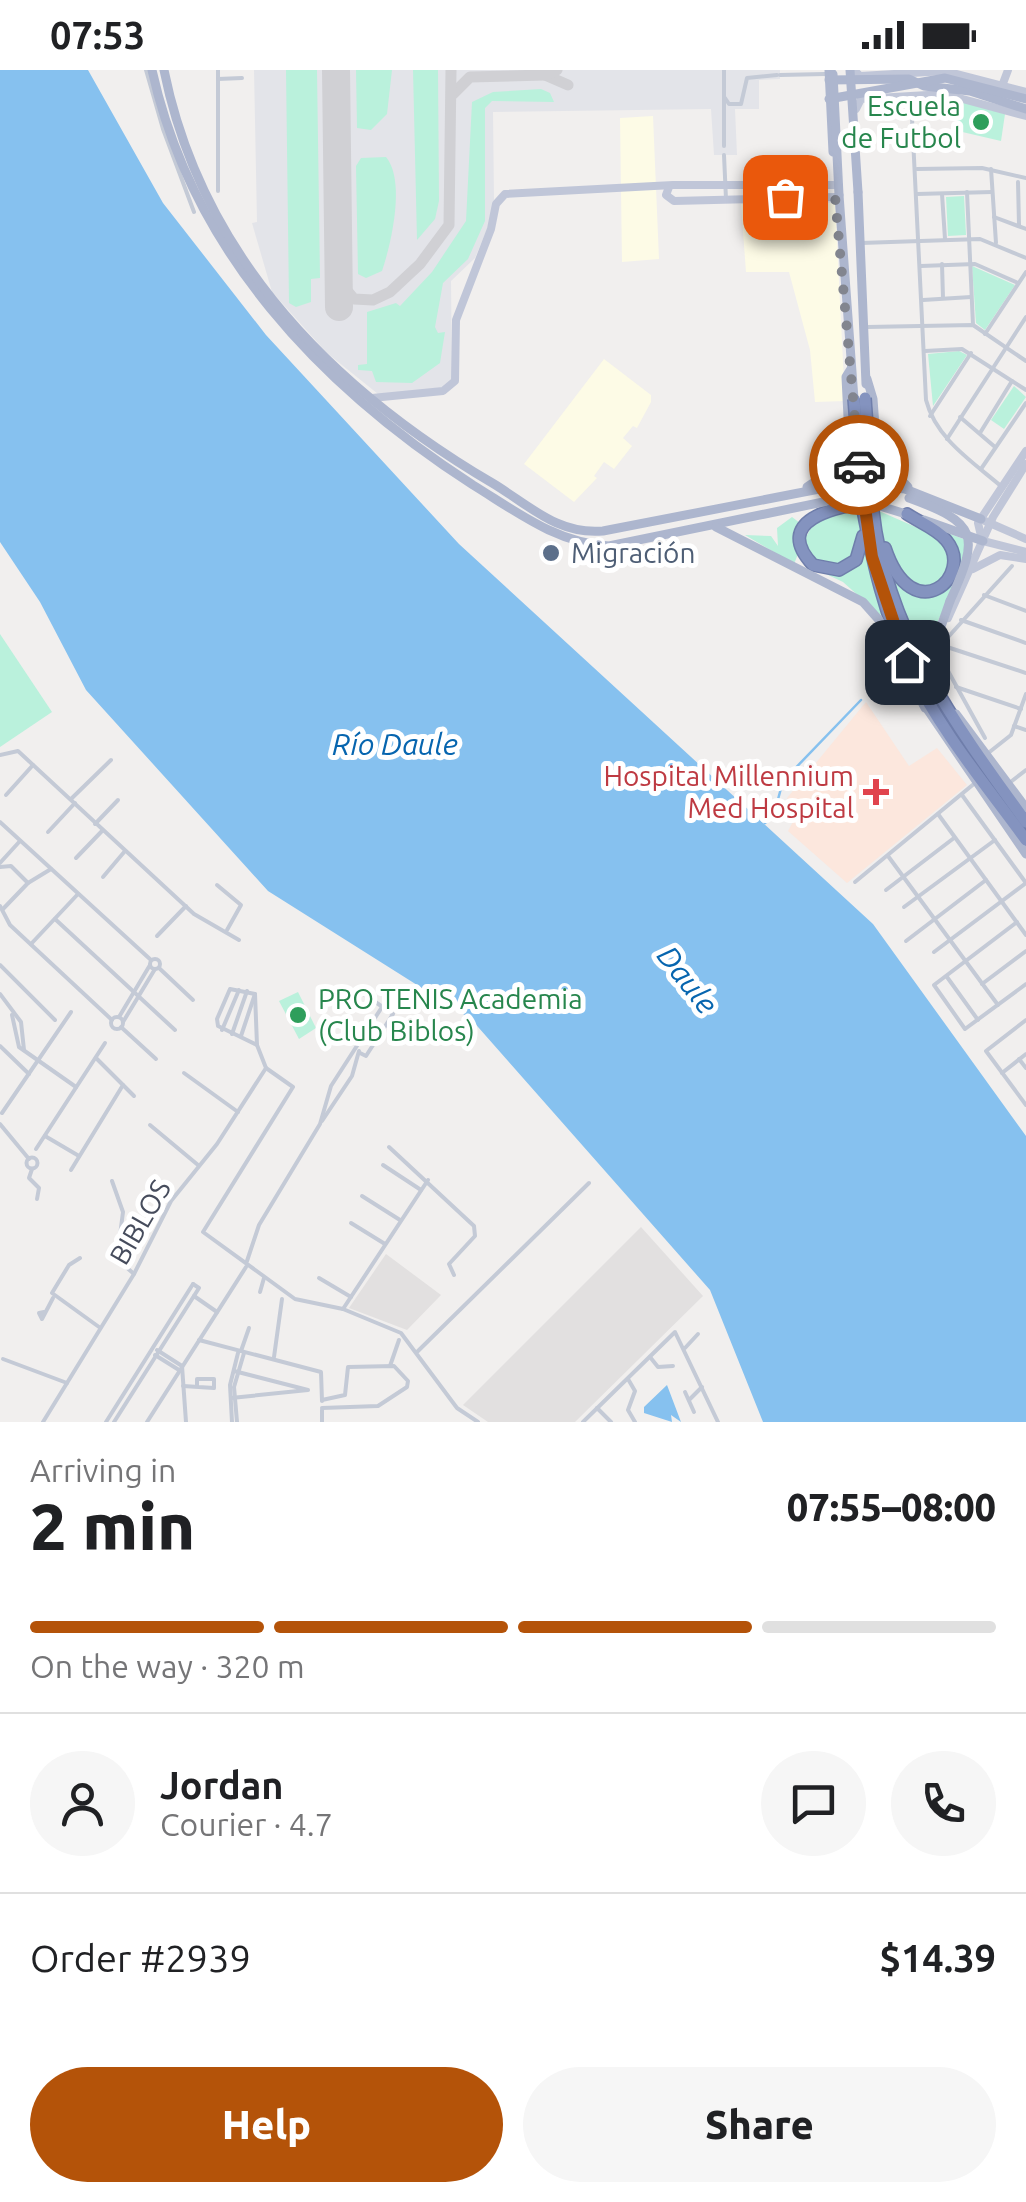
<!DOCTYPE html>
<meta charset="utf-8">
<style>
body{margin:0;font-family:Ubuntu,sans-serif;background:#f6f6f6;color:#202124;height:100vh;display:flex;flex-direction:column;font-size:38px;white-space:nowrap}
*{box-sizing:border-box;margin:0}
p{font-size:32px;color:#757577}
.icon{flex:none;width:55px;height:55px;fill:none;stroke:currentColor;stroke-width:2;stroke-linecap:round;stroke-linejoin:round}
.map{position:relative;height:1352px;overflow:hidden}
.sheet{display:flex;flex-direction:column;background:#fff;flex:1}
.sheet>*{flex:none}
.pin{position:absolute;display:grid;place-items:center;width:85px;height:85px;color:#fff;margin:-42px;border-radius:20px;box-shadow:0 5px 15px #0006}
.courier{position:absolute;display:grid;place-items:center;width:100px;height:100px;margin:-50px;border:8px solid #b45309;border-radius:50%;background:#fff;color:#222;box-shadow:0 2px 12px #0007}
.head em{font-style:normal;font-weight:800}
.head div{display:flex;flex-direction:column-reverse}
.head{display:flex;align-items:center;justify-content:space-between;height:170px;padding:0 30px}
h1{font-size:65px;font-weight:800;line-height:75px}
.bar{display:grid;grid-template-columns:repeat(4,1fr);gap:15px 10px;align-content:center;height:120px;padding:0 30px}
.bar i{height:12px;border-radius:8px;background:#e0e0e0}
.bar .active{background:#b45309}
.bar p{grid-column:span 4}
.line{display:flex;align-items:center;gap:25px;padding:0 30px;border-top:2px solid #e0e0e0}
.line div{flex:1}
.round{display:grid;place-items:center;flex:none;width:105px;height:105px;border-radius:52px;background:#f6f6f6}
.action{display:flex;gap:20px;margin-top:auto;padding:20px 30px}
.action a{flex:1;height:115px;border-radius:60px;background:#b45309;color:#fff;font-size:40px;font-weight:800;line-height:115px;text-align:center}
.action a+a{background:#f6f6f6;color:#202124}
.status{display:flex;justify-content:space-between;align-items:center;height:70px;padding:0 50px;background:#fff;direction:ltr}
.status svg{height:28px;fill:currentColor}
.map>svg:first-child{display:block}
</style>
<div class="status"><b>07:53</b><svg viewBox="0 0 49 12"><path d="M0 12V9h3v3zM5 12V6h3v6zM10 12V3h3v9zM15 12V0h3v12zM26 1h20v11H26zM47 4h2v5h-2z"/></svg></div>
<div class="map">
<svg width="1026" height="1352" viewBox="0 0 1026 1352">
<rect width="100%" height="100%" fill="#f1efee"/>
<g fill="#fdfbe6">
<path d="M653,46l6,143 -37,3 -2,-144z"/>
<path d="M835,133l10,198 -30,1 -5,-52 -21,-78h-43l-5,-68z"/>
<path d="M604,289l47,36v7l-14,26 -4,-2 -10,12 9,8 -18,23 -10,-7 -10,14 3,2 -23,24 -50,-38z"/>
</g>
<g fill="#e2e0e0">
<path d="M641,1157l62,69 -128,126h-87l-25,-17z"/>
<path d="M386,1184l55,41 -34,35 -58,-22z"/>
</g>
<path fill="#fce7dd" d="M866,632l43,64 28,-18 30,37 -120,98 -59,-52 7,-13 -8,-20z"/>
<path fill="#e3e4e9" d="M254,0h526v9l-21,1v29h-24l2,46h-23l-3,-46 -218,3 1,88 -4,22 -15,36 -24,23 1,99 -11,8 -63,6 -51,-41 -55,-61 -20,-69 5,-1z"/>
<g fill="#baf1dc">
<path d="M286,0h31l3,208 -9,1v23l-15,5 -7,-4z"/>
<path d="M356,0h36l-5,44 -16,16 -14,-2z"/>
<path d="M413,0h25l1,131 -4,18 -18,21z"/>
<path d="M541,19l9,4 4,9 -62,-1 -7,7v113l-17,38 -25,24 -8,44 3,6 7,-1 -5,31 -28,20 -36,-1 -4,-11 -14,-1v-5l9,-1v-52l29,-9 4,3 32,-34 34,-51 6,-119 21,-10z"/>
<path d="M957,30l48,14 -4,27 -43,-10z"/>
<path d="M386,87c20,24 5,87 -4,114l-16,7 -8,-4 -2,-108 5,-8z"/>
<path d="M964,126l2,39 -18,1 -2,-39z"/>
<path d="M972,196l43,19 -30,45 -9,-7z"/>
<path d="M959,281l8,4 -34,51 -5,-52z"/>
<path d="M1014,316l12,11 -22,32 -13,-9z"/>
<path d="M853,438l26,3 55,24 8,-4 27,10 -3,21 -42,88 -16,-22 -29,-14 -36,-32 -17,-8 17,-1c-21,-6 -33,-13 -38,-34l11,-20z"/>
<path d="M792,447l8,6 -5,7 3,24 -4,10 -49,-29 26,1 7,10 -1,-18z"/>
<path d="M0,564l52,78 -52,35z"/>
<path d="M298,922l18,36 -17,11 -20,-38z"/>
</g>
<g fill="#86c1ef">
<path d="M0,0h88l75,133 103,132 193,209 414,380 153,212v286h-263l-53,-132 -239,-271 -203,-128 -182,-201 -46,-88 -40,-60z"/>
<path d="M667,1315l14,37 -10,-7 1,7 -28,-9v-6z"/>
</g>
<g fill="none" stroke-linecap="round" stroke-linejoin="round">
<path stroke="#86c1ef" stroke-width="2.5" d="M765,753l9,-9 9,-33 78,-81"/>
<g stroke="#d0d0d4" stroke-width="11">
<path d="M545,5l23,10"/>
<path d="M453,24l17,-17 75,-2 12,-5"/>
<path d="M339,211l15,18 19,1 17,-8 30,-28 29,-39 2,-155"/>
</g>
<path stroke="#d0d0d4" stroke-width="28" d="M336,0l3,237"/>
<defs>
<g id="highway">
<path d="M863,440c10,53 22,107 46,156 30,63 76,118 117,174"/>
<path d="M873,441c13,120 84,216 153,311"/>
<path d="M863,466l-7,24 -17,10 -26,-5c-42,-45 23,-58 54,-63"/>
<path d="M885,478c28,84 91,27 61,-8 -9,-11 -27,-18 -39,-26"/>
</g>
</defs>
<use href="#highway" stroke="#6f7eab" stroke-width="14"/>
<g stroke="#c4cad6" stroke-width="4">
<path d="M146,0l17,59 31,83"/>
<path d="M218,0v121"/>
<path d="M780,5l45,-1"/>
<path d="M218,9l24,-1"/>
<path d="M725,28l4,6h12l6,-26 30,-3"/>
<path d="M911,28l15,302c10,39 47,62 76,87"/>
<path d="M724,76v-76"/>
<path d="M724,85l2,44"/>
<path d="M917,99l65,-1 44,10"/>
<path d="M991,99l5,74"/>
<path d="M1018,112l1,43"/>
<path d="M967,122l6,133"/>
<path d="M917,124l75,-2"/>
<path d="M942,124l3,45"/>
<path d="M994,147l32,12"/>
<path d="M861,173l119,-4 46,19"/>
<path d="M942,194l1,34"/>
<path d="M921,196l54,-2 43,19"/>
<path d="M923,230l48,-3"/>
<path d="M867,257l106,-2 53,36"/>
<path d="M985,264l41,-62"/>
<path d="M925,281l37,-2 64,41"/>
<path d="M930,346l41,-63"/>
<path d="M960,347l35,30"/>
<path d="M980,363l32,-52"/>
<path d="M947,369l79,-122"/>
<path d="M981,399l45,-66"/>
<path d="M984,525l42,16"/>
<path d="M961,550l65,23"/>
<path d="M941,575l85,28"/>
<path d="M956,617l65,22"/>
<path d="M1014,656l12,4"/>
<path d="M985,668l-43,-78 -1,-15 71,-79"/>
<path d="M987,684l24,-19 15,-41"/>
<path d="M0,685l18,-4 176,163 45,26"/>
<path d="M1008,714l18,-14"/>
<path d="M6,725l27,-30"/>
<path d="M962,725l64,88"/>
<path d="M71,729l40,-39"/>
<path d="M938,744l88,121"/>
<path d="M0,752l151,138"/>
<path d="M95,754l23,-24"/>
<path d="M48,762l27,-29"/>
<path d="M888,786l110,149"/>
<path d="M76,788l26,-27"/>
<path d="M0,793l20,-22"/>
<path d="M0,797l11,-1 17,17"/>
<path d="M103,807l22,-26"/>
<path d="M855,812l120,-99"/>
<path d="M217,815l24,20 -14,25"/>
<path d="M886,820l68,-52"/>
<path d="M0,836l10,19 102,95"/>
<path d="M904,837l91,-67"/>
<path d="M3,839l25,-26 23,-14"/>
<path d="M55,849l120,111"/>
<path d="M1017,852l-83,63 31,44 61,-45"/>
<path d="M157,866l29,-30"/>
<path d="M906,871l80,-61"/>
<path d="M31,874l47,-50"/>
<path d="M934,882l92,-69"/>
<circle cx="155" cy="894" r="5"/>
<path d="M0,895l55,55"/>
<path d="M159,898l34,32"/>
<path d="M947,907l31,43"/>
<path d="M982,914l44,-33"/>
<path d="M230,919l25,5 2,51 -39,-19 -1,-7z"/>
<path d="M0,924l21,28 3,28"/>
<path d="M12,945l7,32 57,40"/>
<circle cx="117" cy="953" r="6"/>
<path d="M119,947l31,-52"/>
<path d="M1026,950l-40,31 40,54"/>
<path d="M123,952l32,-53"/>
<path d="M121,957l35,32"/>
<path d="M222,960l17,-40"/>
<path d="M232,964l15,-43"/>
<path d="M241,966l14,-42"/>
<path d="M0,976l29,28"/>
<path d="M360,983l6,3 27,-42 -28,-19"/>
<path d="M96,988l38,38"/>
<path d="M1019,989l7,9"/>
<path d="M266,998l27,19 -90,145 92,67 48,10 58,24 56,75 21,14"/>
<path d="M184,1003l54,39"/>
<path d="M1002,1003l24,-19"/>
<path d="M2,1043l69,-101"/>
<path d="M322,1051l30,-45 7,-25"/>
<path d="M0,1054l29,35"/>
<path d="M150,1055l48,40"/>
<path d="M45,1066l34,20"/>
<path d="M389,1077l85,79 1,10 -26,28 5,11"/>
<path d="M36,1079l69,-106"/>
<circle cx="32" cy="1093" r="5.5"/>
<path d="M383,1095l38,25"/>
<path d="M32,1099l-3,9 10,10 -2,11"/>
<path d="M71,1100l52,-85"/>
<path d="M112,1111l11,31 -6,47 17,15"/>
<path d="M362,1126l38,24"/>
<path d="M351,1153l34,21"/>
<path d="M80,1188l-11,7 -17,28 47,34"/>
<path d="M247,1191l12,-36 61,-101 11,-38 51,-79"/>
<path d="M319,1208l32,19"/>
<path d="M260,1222l4,-14"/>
<path d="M194,1226l23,16"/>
<path d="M343,1239l85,-129"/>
<path d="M44,1242l-5,1 3,6 11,-21"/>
<path d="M199,1270l122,32 1,29"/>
<path d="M685,1278l13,-14"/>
<path d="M157,1280l25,16 4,56"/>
<path d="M241,1281l8,-23"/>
<path d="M418,1281l171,-168"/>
<path d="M155,1285l24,15"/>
<path d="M274,1287l8,-58"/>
<path d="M650,1287l8,10 15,-1"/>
<path d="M3,1289l64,24"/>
<path d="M390,1296l9,-26"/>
<path d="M628,1309l7,12 -7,19 7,12"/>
<path d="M183,1316l31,2v-9h-17v7"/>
<path d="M685,1322l9,20"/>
<path d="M231,1328l77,-8 -74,-19"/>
<path d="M322,1330l23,-5 3,-28 46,-1 14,15 -1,6 -29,19 -56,2"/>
<path d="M689,1330l13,-13"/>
<path d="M597,1338l14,14"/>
<path d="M322,1340v12"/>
<path d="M43,1352l91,-148 37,-73 46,-57 49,-76 -9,-23"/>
<path d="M106,1352l87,-138"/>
<path d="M114,1352l85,-134 -6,-4"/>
<path d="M147,1352l99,-155"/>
<path d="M232,1352l-2,-37 8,-32"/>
<path d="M237,1352l-3,-35 10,-34"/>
<path d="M583,1352l92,-90 43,90"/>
</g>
<g stroke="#c0c6d8" stroke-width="8">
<path d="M854,0l6,6 85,-5 81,21"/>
<path d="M1002,16l6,-16"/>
<path d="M856,39l5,-10 83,-5 82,22"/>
<path d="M669,117l-3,8 8,6 161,-4"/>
<path d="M372,328l71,-7 12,-10 1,-61 35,-91 5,-25 9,-10 168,-9h161"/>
<path d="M985,451l41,18"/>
<path d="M982,470l-4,-17 48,-72"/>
<path d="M983,471l43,11"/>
<path d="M973,499l27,-14 26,4"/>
<path d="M948,548l45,-101 33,-53"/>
</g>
<g stroke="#adb6ce" stroke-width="9">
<path d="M152,0c40,181 169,317 321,415 44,27 83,58 136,61l224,-46 34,2 42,13"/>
<path d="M164,0c38,188 170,320 330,414 36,22 64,51 109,47l247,-48 55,6 76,30"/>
<path d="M829,0l4,82"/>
<path d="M829,10l80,-1 15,7 46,5 56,18"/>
<path d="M829,29l116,-21 81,21"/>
<path d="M858,122l8,192"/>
<path d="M839,125l15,204"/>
<path d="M851,299l-5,8 4,80 4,8 10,4 10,-6 3,-9 -4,-55 -6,-20"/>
<path d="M880,377l12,24 16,16"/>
<path d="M807,417l28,-19 12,-22"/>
<path d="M924,450l59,21"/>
<path d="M716,457l147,75 16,18 46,88"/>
<path d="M931,585l19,-54"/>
<path d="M923,633l103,151"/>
<path d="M956,644l70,94"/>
</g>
<use href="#highway" stroke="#8493bf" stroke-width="11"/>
<defs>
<g id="highway-bridge">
<path d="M865,328l8,113"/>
<path d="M854,329l9,111"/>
</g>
</defs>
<use href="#highway-bridge" stroke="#6f7eab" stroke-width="14" stroke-linecap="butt"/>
<g stroke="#adb6ce" stroke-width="9">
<path d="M850,0l8,122"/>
<path d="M833,4l6,121"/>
<path d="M909,428c69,25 71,37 41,103"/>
</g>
<use href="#highway-bridge" stroke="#8493bf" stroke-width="11"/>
</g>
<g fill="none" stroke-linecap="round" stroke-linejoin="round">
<path stroke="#82858f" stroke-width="10" stroke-dasharray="0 18" d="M785,127l50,-1 24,269"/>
<path stroke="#b45309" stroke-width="12" d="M859,395l13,92 35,105"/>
</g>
<g fill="#2e9e5b" stroke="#fff" stroke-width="4">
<circle cx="981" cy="52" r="10"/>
<circle cx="298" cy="945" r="10"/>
</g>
<circle fill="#5c6f8a" stroke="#fff" stroke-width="4" cx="551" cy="483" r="10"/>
<path fill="#e0444e" stroke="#fff" stroke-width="4" d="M871 707h10v10h10v10h-10v10h-10v-10h-10v-10h10z"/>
<g text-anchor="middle" stroke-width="10" stroke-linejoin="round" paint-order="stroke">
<g font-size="28" fill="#27864d" stroke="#fff" text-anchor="end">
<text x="961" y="46">Escuela<tspan x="961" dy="32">de Futbol</tspan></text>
<text x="318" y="939" text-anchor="start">PRO TENIS Academia<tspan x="318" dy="32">(Club Biblos)</tspan></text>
</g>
<g font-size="28" fill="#4e5e75" stroke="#fff" text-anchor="start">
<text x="571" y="493">Migración</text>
</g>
<g font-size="28" fill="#be3a42" stroke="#fff" text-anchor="end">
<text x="854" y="716">Hospital Millennium<tspan x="854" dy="32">Med Hospital</tspan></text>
</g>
<g font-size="28" fill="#464c5c" stroke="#fff">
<text transform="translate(140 1152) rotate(-60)" y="10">BIBLOS</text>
</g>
<g font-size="30" font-style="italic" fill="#0665af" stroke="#fff">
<text x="395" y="685">Río Daule</text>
<text transform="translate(687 910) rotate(52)" y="10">Daule</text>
</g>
</g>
</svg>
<div class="pin" style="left:785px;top:127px;background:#ea580c"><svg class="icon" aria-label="bag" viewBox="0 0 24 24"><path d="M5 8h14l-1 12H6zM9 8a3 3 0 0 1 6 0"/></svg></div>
<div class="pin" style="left:907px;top:592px;background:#1f2937"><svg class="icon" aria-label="home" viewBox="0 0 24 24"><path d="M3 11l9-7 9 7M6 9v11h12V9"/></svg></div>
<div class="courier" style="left:859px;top:395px"><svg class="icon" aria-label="car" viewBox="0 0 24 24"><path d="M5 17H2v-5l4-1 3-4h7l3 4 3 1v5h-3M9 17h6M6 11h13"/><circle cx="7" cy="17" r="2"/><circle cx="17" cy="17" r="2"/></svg></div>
</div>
<section class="sheet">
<div class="head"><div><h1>2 min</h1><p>Arriving in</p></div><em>07:55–08:00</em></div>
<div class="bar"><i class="active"></i><i class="active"></i><i class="active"></i><i></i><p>On the way · 320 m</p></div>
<div class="line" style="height:180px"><a class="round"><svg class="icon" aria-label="person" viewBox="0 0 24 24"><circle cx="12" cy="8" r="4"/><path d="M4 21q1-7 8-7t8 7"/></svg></a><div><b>Jordan</b><p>Courier · 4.7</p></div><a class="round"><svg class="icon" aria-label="chat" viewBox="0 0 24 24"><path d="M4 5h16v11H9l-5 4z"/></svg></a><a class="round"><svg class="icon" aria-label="phone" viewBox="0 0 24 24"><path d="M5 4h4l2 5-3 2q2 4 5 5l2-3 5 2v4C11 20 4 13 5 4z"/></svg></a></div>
<div class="line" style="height:130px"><div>Order #2939</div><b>$14.39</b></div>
<div class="action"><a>Help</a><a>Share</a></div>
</section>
